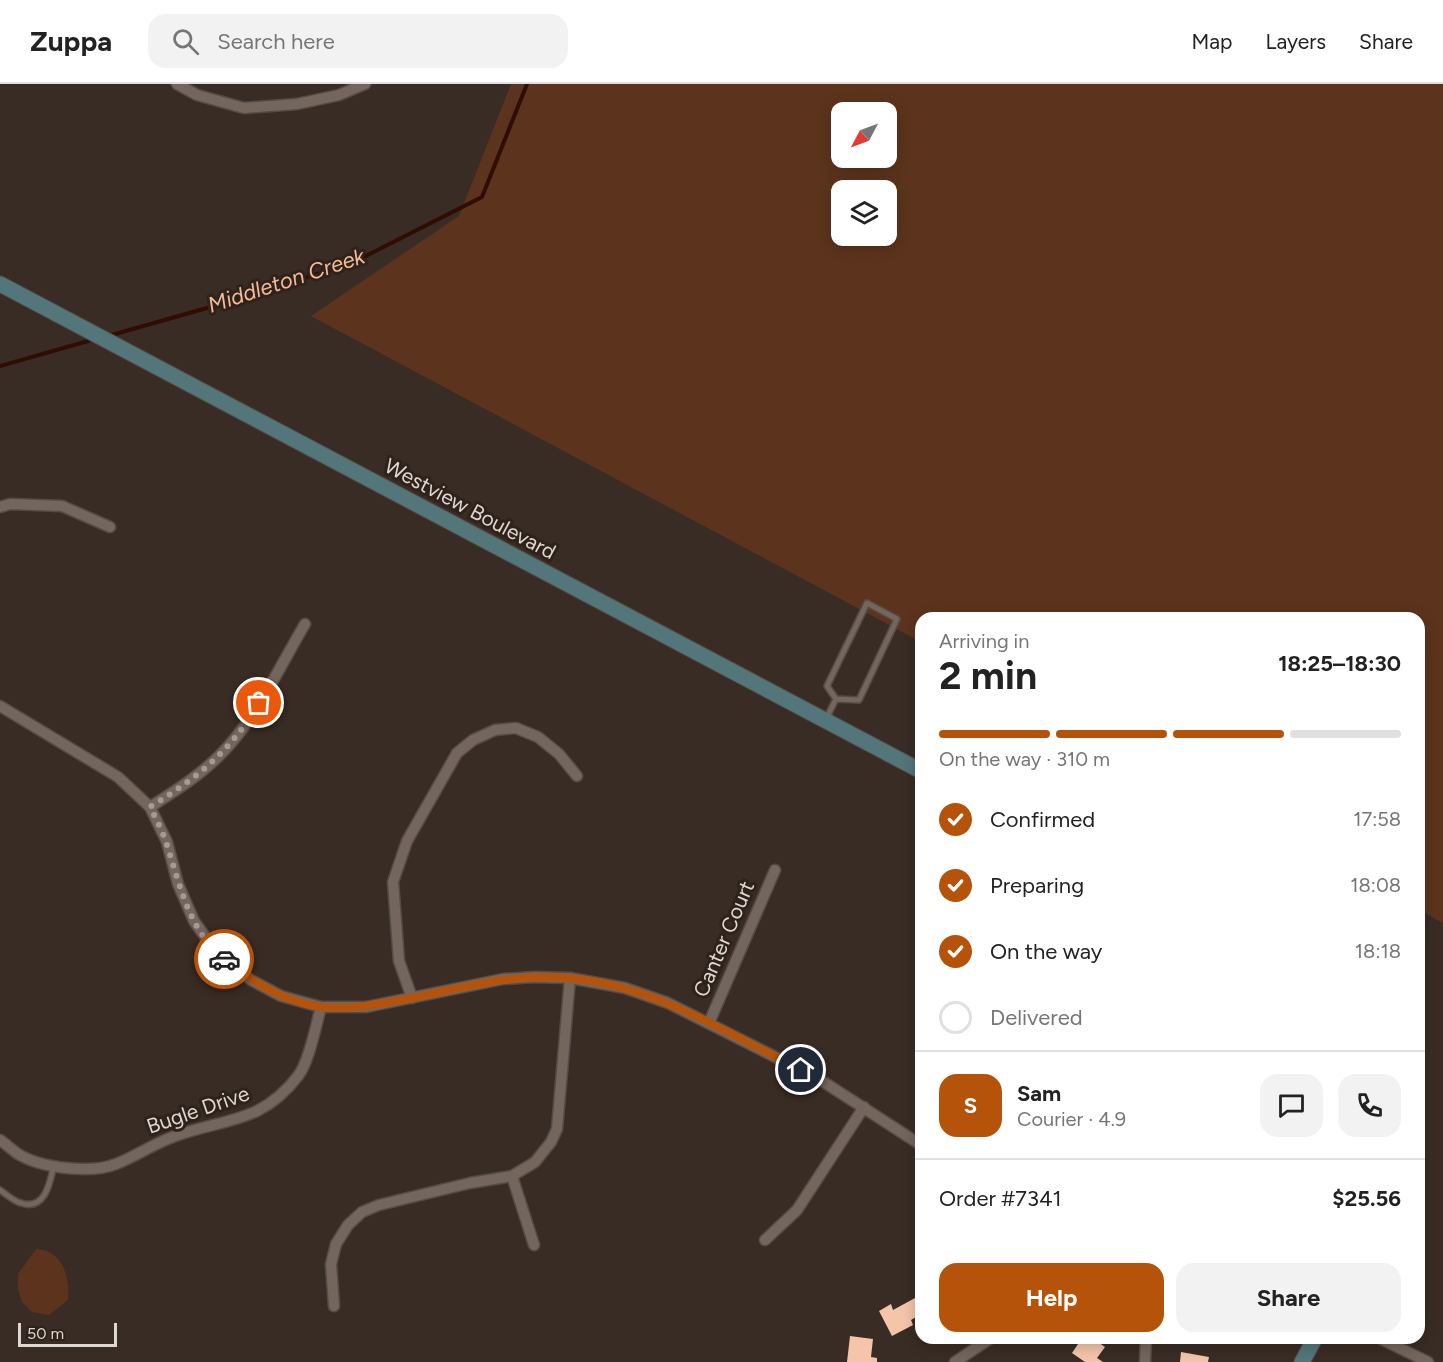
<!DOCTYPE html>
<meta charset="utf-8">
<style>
body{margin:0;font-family:Figtree,sans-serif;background:#f2f2f2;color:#222;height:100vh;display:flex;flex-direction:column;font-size:22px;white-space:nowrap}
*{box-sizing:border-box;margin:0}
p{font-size:20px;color:#767676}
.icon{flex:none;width:33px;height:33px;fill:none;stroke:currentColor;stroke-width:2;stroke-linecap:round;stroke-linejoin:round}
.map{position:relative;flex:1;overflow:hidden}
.sheet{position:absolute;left:915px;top:528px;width:510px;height:732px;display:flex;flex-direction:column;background:#fff;border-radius:18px;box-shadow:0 3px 15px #0003}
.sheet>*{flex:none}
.needle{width:39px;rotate:229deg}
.buttons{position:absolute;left:831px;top:18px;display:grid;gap:12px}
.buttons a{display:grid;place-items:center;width:66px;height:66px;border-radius:12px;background:#fff;box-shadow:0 3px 15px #0003;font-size:30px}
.scale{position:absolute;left:18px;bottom:15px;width:99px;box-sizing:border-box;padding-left:6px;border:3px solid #dfd7d2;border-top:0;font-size:16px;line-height:21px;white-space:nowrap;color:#dfd7d2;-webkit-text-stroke:4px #2f221b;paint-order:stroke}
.pin{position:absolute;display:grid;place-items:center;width:51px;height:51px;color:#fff;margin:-26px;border:3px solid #fff;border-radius:50%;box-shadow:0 2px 6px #0007}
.courier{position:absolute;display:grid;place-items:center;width:60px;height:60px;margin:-30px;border:4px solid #b45309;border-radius:50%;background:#fff;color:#222;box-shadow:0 2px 8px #0007}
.head em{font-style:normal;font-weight:700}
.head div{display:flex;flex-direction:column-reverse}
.head{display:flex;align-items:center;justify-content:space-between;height:102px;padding:0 24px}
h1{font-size:39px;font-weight:700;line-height:45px}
.bar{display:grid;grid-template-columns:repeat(4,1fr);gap:9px 6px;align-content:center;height:72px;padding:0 24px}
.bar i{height:8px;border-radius:4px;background:#e0e0e0}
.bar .current{background:#b45309}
.bar p{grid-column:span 4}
.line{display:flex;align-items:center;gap:15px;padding:0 24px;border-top:2px solid #e0e0e0}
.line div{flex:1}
.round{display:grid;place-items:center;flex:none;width:63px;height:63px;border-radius:18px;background:#f2f2f2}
ol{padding:0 24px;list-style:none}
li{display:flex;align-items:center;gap:18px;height:66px}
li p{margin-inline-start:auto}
li .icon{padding:6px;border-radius:50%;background:#b45309;color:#fff;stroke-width:4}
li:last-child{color:#767676}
li i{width:33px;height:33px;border:3px solid #e0e0e0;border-radius:50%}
.button{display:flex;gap:12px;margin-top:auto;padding:12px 24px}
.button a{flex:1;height:69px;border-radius:18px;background:#b45309;color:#fff;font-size:24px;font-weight:700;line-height:69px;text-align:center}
.button a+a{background:#f2f2f2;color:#222}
header{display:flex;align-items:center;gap:36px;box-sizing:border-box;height:84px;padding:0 30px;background:#fff;border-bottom:2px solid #e0e0e0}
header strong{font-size:28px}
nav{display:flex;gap:33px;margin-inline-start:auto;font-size:21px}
.search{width:420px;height:54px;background:#f2f2f2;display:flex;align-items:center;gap:15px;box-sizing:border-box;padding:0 21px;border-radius:18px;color:#767676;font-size:22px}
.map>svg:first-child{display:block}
</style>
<header>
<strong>Zuppa</strong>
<div class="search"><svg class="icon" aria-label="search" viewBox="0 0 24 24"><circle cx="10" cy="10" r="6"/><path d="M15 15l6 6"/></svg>Search here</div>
<nav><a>Map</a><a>Layers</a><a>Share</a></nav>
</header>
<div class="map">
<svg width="1443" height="1278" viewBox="0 0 1443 1278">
<rect width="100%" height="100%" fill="#392c25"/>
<g fill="#5c341d" fill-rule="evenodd">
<path d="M511,0h932v839l-24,-13v-292h-498v24l-610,-326 148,-100zM842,28h44v46h-44zM842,106h44v46h-44z"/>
<path d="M36,1165c27,1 34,29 32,51l-19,15 -17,-3 -10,-10 -4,-13v-15z"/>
</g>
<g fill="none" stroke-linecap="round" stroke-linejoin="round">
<g stroke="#300d00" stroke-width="4">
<path d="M108,252l106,-30 136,-42 132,-67 45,-113"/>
<path d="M0,282l95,-27"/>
</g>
</g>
<g fill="#f4c5aa">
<path d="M915,1214l6,11v5l-10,6 2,5 -21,11 -13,-25 12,-7 2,6z"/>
<path d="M850,1252l23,3 -2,18 6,1v4h-30z"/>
<path d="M1082,1254h10l13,9 -8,11 6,4h-18l-13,-9z"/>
<path d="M1181,1268l28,5 -1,5h-28z"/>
</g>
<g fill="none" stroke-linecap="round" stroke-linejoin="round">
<defs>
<g id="lane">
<path d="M826,635l10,-20 -9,-13 40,-83 30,16 -38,81 -23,-1"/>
<path d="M0,1106c6,4 13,11 21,13 24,8 29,-20 33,-38"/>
</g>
<g id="street">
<path d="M177,0l20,11 47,13 53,-4 42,-9 26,-11"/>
<path d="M0,423l10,-3 52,2 48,21"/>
<path d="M0,622l118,71 32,30 17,35 11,42 16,37 22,31 35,28 30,16 40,11h45l137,-28 32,-2 35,1 55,10 43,15 151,76 102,66"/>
<path d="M150,723c25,-16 49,-31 70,-52 34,-33 60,-89 85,-131"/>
<path d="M412,914l-13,-37 -6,-79 14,-41 50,-88 16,-13 22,-10 21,-2 22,9 21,17 18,22"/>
<path d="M709,939l66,-153"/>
<path d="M0,1056c6,4 12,10 18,14 23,14 73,20 98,10 21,-8 40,-22 62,-29 49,-17 84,-12 120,-59 11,-14 18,-51 23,-69"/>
<path d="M512,1092l22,69"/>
<path d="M765,1156l32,-30 67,-103"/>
<path d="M334,1222l-3,-42 5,-20 12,-19 14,-13 17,-7 37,-9 54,-13 42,-7 23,-14 16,-20 6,-13 13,-151"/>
<path d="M1379,1254l49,24"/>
<path d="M955,1278l36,-24"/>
<path d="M1145,1278l1,-24"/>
</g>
<g id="secondary">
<path d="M0,200l921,487"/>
<path d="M1302,1278l13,-24"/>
</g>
</defs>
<use href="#lane" stroke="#554b45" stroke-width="8"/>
<use href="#street" stroke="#554b45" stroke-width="13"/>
<use href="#secondary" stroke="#554b45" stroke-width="17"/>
<use href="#lane" stroke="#74655d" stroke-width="5"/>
<use href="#street" stroke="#74655d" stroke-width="10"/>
<use href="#secondary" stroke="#53767a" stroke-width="15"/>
</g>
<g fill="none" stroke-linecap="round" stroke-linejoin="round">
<path stroke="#a59b95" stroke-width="6" stroke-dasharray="0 10.8" d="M224,875c-35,-29 -44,-73 -57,-114 -4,-13 -11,-26 -17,-38 48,-30 80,-55 109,-104"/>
<path stroke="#b45309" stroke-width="8" d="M224,875c28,23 60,43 97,48 29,3 58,-3 86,-8 54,-11 106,-26 162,-21 84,7 158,55 232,92"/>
</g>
<g text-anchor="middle" stroke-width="6" stroke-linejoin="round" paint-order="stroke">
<g font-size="21" fill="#dfd7d2" stroke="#2f221b">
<text transform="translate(470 425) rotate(28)" y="7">Westview Boulevard</text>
<text transform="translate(724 855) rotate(-67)" y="7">Canter Court</text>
<text transform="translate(198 1026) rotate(-19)" y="7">Bugle Drive</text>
</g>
<g font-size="22" font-style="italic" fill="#f6ba98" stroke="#2f221b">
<text transform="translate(286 196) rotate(-18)" y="8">Middleton Creek</text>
</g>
</g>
</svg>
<div class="buttons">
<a><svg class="needle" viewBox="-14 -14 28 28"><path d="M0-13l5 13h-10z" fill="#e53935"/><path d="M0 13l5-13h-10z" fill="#767676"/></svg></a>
<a><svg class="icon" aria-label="layers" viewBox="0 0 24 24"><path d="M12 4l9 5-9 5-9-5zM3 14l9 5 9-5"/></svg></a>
</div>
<div class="scale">50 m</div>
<div class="pin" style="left:259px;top:619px;background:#ea580c"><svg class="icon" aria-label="bag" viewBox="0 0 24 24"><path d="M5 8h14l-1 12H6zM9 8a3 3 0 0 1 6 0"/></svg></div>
<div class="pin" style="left:801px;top:986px;background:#1f2937"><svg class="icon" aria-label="home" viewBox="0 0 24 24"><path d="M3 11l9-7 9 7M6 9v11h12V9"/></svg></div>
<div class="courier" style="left:224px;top:875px"><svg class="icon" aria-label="car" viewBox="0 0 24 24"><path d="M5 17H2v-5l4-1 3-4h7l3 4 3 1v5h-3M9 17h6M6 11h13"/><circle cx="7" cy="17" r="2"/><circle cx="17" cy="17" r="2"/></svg></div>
<section class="sheet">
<div class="head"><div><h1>2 min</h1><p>Arriving in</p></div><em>18:25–18:30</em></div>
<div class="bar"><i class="current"></i><i class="current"></i><i class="current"></i><i></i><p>On the way · 310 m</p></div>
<ol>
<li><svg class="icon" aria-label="check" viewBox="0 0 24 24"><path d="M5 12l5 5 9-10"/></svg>Confirmed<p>17:58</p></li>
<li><svg class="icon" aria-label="check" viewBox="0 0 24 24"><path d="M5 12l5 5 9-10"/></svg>Preparing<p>18:08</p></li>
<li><svg class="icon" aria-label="check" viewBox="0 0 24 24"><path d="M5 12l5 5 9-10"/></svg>On the way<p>18:18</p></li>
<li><i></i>Delivered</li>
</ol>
<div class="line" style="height:108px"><b class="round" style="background:#b45309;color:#fff">S</b><div><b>Sam</b><p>Courier · 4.9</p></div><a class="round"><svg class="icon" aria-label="chat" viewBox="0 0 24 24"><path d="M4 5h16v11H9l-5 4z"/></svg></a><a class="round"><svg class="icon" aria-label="phone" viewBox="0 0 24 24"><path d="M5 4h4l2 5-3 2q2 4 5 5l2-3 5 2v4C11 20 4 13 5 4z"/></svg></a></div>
<div class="line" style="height:78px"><div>Order #7341</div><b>$25.56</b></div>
<div class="button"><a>Help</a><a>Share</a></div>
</section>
</div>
